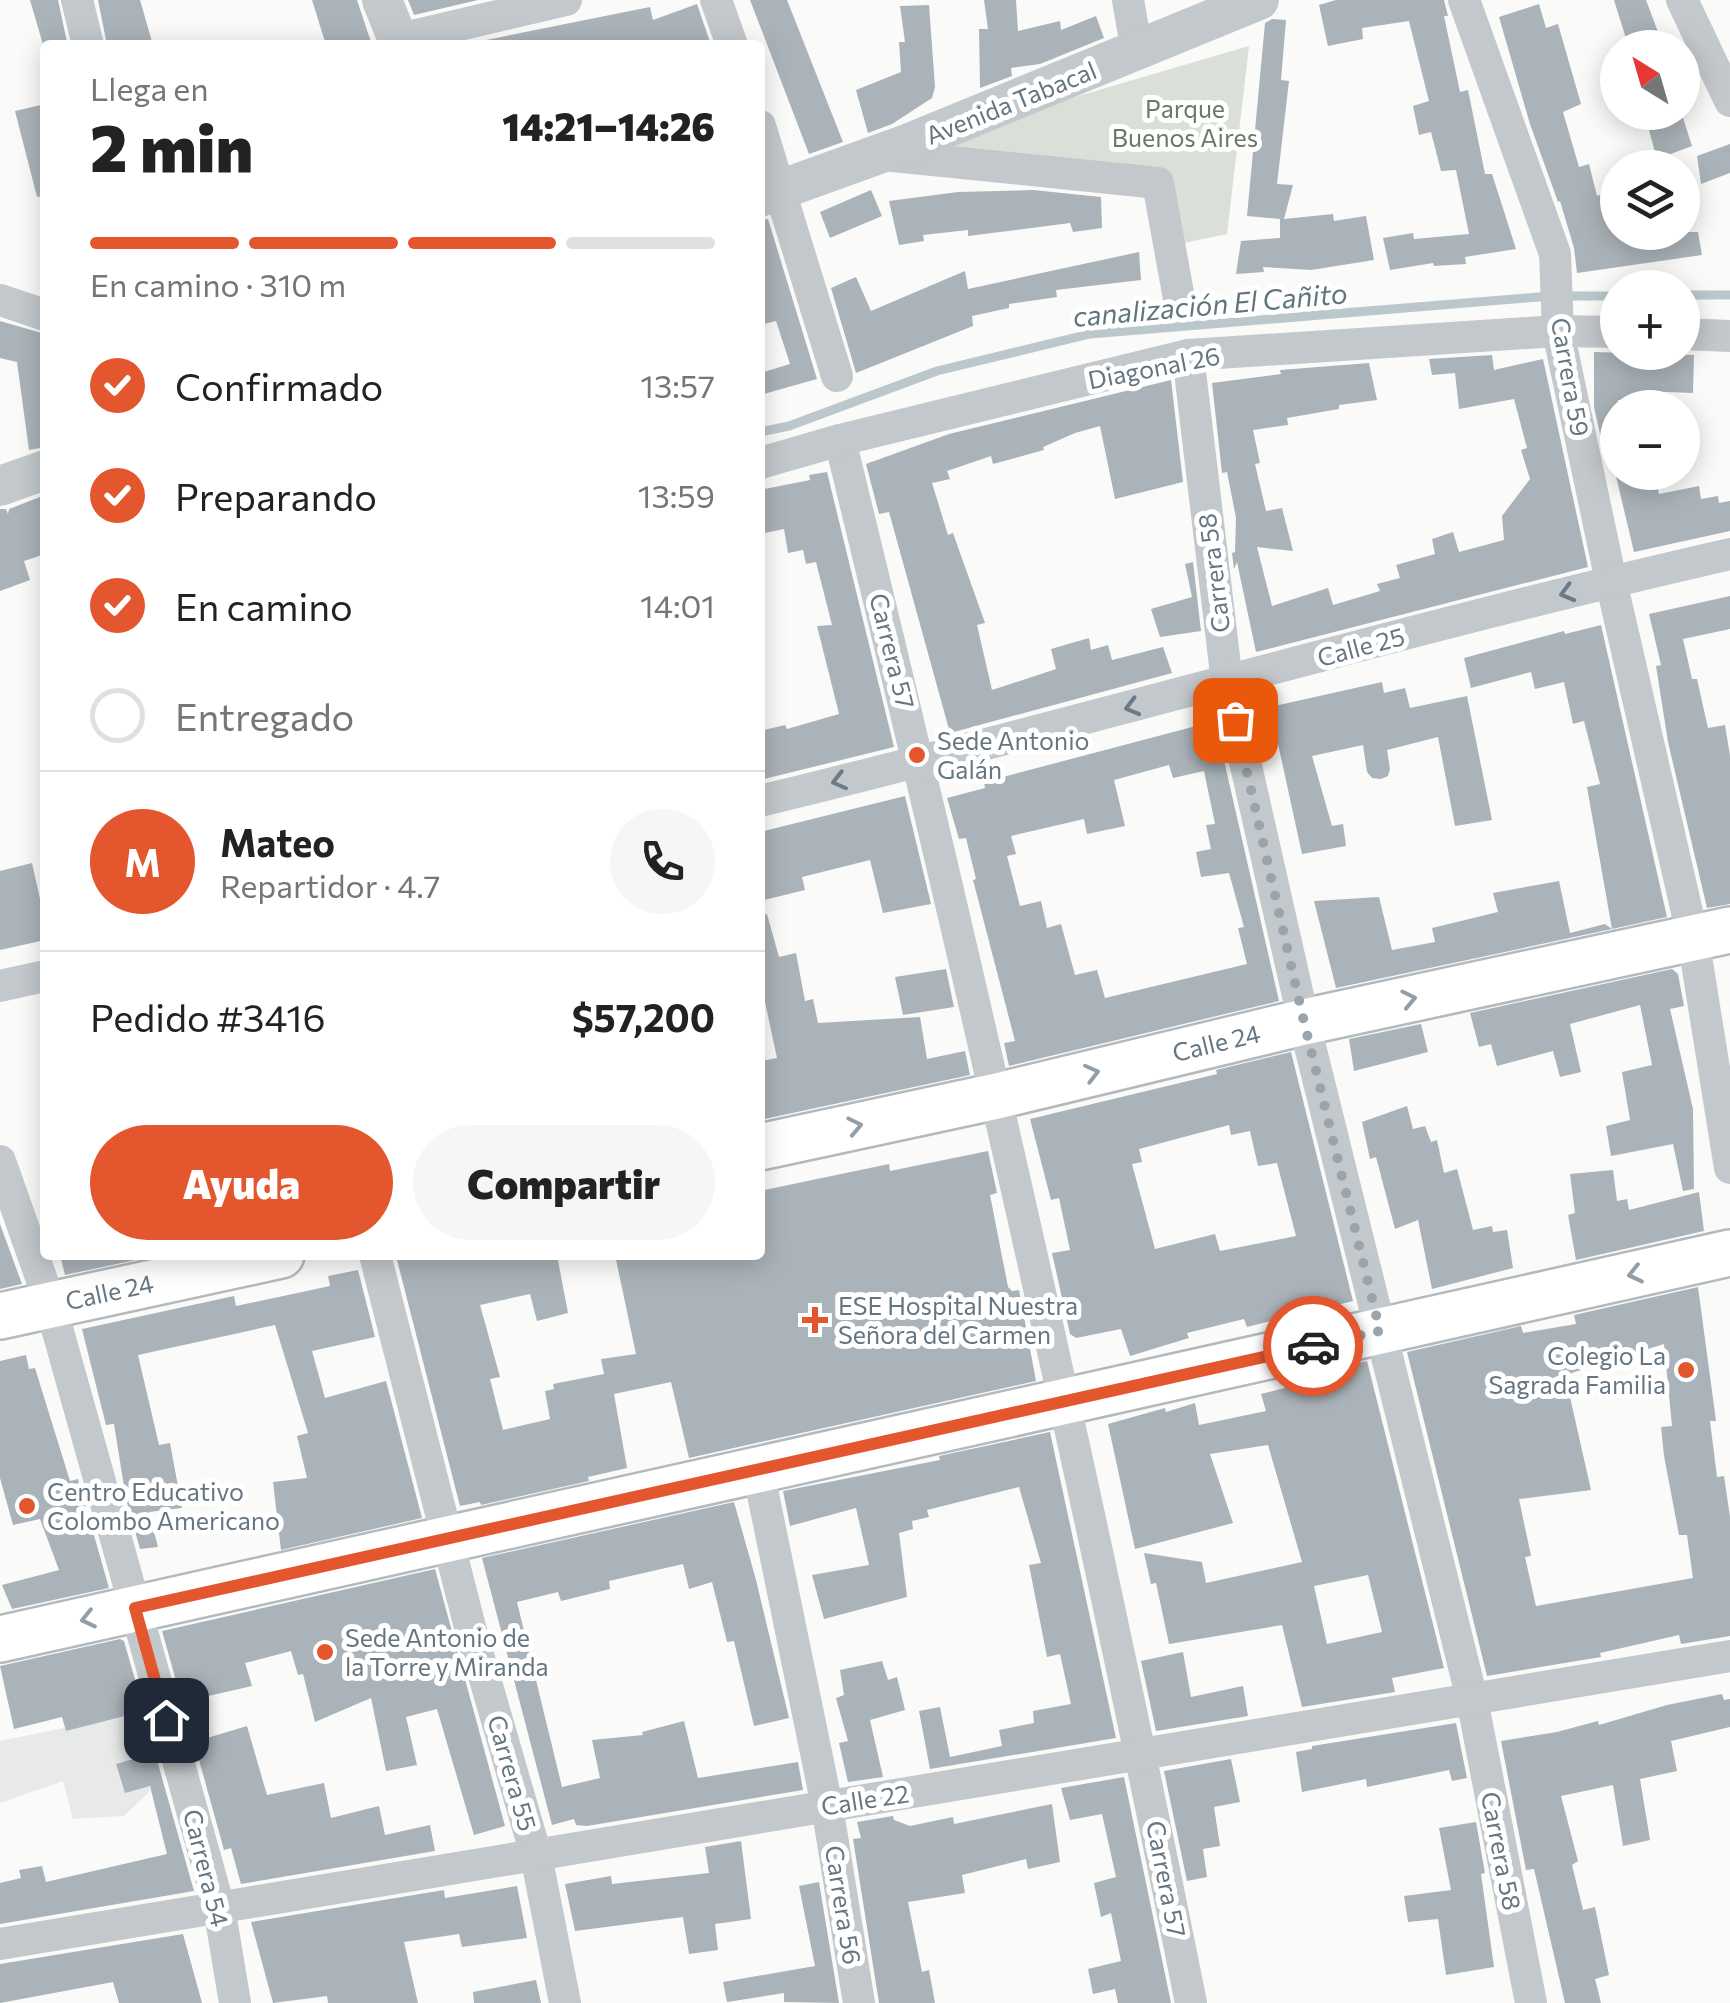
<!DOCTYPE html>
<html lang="es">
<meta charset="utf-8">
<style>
body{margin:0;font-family:Commissioner,sans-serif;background:#f6f6f6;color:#222;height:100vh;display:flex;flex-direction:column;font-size:38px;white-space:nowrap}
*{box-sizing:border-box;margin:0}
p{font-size:32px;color:#767676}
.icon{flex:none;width:55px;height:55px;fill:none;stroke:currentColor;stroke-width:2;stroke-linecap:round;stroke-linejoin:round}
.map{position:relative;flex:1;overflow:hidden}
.drawer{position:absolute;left:40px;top:40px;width:725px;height:1220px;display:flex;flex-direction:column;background:#fff;border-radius:10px;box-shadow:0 5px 25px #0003}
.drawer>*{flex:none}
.needle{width:65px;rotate:323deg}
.fabs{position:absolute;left:1600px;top:30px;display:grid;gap:20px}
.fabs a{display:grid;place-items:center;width:100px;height:100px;border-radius:50%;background:#fff;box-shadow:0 5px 25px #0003;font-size:50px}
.pin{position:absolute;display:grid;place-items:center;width:85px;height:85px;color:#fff;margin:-42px;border-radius:20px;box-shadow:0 5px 15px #0006}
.courier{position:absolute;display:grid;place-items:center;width:100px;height:100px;margin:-50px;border:8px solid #e4572e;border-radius:50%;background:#fff;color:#222;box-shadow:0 2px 12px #0007}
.head em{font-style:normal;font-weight:800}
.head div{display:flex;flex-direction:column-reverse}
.head{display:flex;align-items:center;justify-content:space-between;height:170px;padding:0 50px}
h1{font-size:65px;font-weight:800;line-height:75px}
.bar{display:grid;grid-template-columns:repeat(4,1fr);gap:15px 10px;align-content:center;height:120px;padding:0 50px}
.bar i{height:12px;border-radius:8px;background:#e0e0e0}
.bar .current{background:#e4572e}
.bar p{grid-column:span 4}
.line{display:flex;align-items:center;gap:25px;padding:0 50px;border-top:2px solid #e0e0e0}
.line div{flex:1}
.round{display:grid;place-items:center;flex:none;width:105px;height:105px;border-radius:52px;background:#f6f6f6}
ol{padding:0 50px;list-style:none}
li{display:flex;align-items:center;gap:30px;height:110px}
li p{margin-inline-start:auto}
li .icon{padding:10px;border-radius:50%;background:#e4572e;color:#fff;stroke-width:4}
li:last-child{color:#767676}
li i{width:55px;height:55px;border:5px solid #e0e0e0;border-radius:50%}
.action{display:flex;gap:20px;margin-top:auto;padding:20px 50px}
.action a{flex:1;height:115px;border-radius:60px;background:#e4572e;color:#fff;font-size:40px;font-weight:800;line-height:115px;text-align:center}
.action a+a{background:#f6f6f6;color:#222}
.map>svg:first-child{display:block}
</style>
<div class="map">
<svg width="1730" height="2003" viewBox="0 0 1730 2003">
<rect width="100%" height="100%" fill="#fafaf8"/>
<path fill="#e8e9e9" d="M133,1714l17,77 -26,25 -51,3 -10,-38 -63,22v-62z"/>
<path fill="#dadfd7" d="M1249,46l-22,188 -48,10 -16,-70 -255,-28z"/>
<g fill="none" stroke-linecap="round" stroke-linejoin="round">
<g stroke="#bbc7cb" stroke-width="9">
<path d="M1682,295h48"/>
<path d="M760,432l29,-6 148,-55 153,-37 460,-38h68"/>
</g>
</g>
<g fill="#aab3b9" fill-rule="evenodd">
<path d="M30,0h28l9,42 -23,6z"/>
<path d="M98,0h42l13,45h-46z"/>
<path d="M312,0h45l15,45h-46z"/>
<path d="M408,0h70l-64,15z"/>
<path d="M750,0h37l56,142 -34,12z"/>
<path d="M984,0h32l2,31 42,-10 1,9 35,-14 8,22 -64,26 -29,4 1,8 -32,12 -1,-59h9z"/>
<path d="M1336,0h108l4,16h-4l16,76 8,-2 17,84h7l24,75 -51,8 1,7 -32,2 -1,-3 -43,7 -7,-32 30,-5 1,6 55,-5 -13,-64 -15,1 -10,-39 -12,3 -6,-29 16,-5 -20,-80 -47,7 1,11 -35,7 -9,-41z"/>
<path d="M1614,0h32l12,32 -5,2 4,14h-28z"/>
<path d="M697,4l14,41h-250l189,-38 3,13z"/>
<path d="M1539,4l7,24 12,-4 23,80 -18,8 16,55 10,-3 8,32 21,-9v45h80l4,23 -125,18 -3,-25 -14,-47 -2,1 -28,-78 -31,-107z"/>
<path d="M929,5l6,82 -3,11 -40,26 -24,9 -12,-43 45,-18 -2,-30h6l-5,-36z"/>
<path d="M1272,19l14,1 -5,60 8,1 -12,103 16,1 -9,34 49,-5 1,7 32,-5 8,44 -63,10 -48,-3 1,5 -28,2 5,-33 39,-3v-19l-33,-3 18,-193z"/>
<path d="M45,104v92l-8,1 -22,-86z"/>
<path d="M1644,112h37l11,34 -35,13z"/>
<path d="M1730,144v29l-29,11 -4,-28z"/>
<path d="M871,190l11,26 -52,22 -10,-26z"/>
<path d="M1033,190l68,7 1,31 -29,4 -3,-9 -102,13v-6l-45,5 1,6 -25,4 -10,-44 69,-9z"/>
<path d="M768,219l49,160 -57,16v-22l30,-9 -14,-43 -16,4v-105z"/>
<path d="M1139,252l2,28 -85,10 1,7 -48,7v4l-37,8 1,10 -117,47 -25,-85 25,-11 15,34 94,-40 3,18z"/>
<path d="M0,321l45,13v113l-16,3 -12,-88 -17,-4z"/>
<path d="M1594,352l100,3 -1,38 -53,-2v9h-22v61l-11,4 -13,-58z"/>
<path d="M1492,355l2,15 49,-11 45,208 -332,85 -19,-90 -3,7 -2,-16 3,-1 1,-34 -9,-46 -5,1 -10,-90 69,-9 -1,-4 89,-7 8,37 -38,5v4l-52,9 1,7 -35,5 7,33 -5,1 11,47 16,-3 11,43 -36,-4 15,59 56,-18 5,17 47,-14 -3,-7 23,-6 -4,-13 39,-11 -3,-15 21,-7 6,20 45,-12 -2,-24 28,-37 -9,-29 6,-2 -13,-49 -55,10 -4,-36 -23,2 -3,-16z"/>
<path d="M1171,380l12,102 -68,17 -15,-73 -25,7 -32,14 1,3 -51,14 -2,-8 -44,15 3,8 -18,4 16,52 5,-2 32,90 -8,2 15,65 64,-21 -5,-20 38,-11 2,12 17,-5 4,15 51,-13 9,26 -222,60 -61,-221 -10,2 -13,-50 83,-30z"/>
<path d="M827,472l67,275 -134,33v-49l25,-6 2,4 52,-15 -22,-88 15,-1 -16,-63 -10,2 -3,-14 -15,3 -4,-24 -24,5v-44l50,-10 -1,-5z"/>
<path d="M1615,472h39l5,22 40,-8 2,13 17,-3 1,7 11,-2v30l-96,21z"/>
<path d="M45,495v59l-21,7 6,19 -30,11v-82h6l2,5 1,-5z"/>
<path d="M1193,562l8,69 -41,6 -9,-28 41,-12 -7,-33z"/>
<path d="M1730,596v33l-47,10 9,40h5l11,49 17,-3 5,31v148l-23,4 -39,-166 -12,-76 5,-1 -12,-51z"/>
<path d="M1601,625l66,292 -55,12 -25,-142 13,-3 -16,-63 -11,3 -9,-42 -29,7 -4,-17 -60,16 -7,-30 100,-27 1,3z"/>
<path d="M1382,682l2,11 21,-5 5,20 57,-12 25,124 -37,6 -17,-89 -51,13 3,19 -2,7 -7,3 -9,-1 -5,-6 -4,-27 -51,11 20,70 11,-2 3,22 -44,8 -32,-147z"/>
<path d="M1215,721l64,280 -270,65 -5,-23 11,-2 -42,-161 3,-1 -10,-41 -7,1 -12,-41 38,-10 -1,-6zM1169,765l4,13 31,-7 11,53 -9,1 5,24 -15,3 5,25 28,-4 15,54 -6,1 9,36 -142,34 -8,-28 -22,5 -14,-51 -14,4 -6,-27 -21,5 -13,-50 9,-2 -5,-18 73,-17 3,15 38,-8 -11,-46z"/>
<path d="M905,796l26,108 -48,9 -13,-53 -68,17 3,13 -45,11v-69z"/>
<path d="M32,863l13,58v19l-45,10v-79z"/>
<path d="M1559,881l11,52 35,-9 7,5 -276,59 -22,-87 65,-4 13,53 43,-8 -3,-14 66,-16 -5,-19z"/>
<path d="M767,914l12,43 17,-4 9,48 8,-2 5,24 102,-6 7,42 38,-8 5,24 -210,45v-59l17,-3 -17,-79v-64z"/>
<path d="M946,969l8,38 -51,8 -8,-38z"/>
<path d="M1672,969l6,5 6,32 -14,3 23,100 1,80 -11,2 -10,-47 -62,12 -5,-30 24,-6 -8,-48 30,-7 -12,-60 -70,19 11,48 -21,5 -7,-26 -56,15 -6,-22 -12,3 -9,-34z"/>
<path d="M1421,1024l7,28 -74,19 -5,-32z"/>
<path d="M1291,1052l62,249 -106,26 -3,-8 -57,14 2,5 -59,18 -9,-27 -45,9 -6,-4 -18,-81 18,-3 -11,-52 -8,2 -21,-81 187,-45 -1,-4zM1229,1125l2,10 19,-4 8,35 19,-3 19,73 -76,15 -5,-17 -60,15 -23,-85 10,-2 -3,-13z"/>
<path d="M1407,1106l6,23 12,-3 6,16 6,-2 7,33 13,-4 16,61 19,-4 1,6 14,-2 6,38 -81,21 -14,-69 -23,9 -19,-72 -6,2 -8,-37z"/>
<path d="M988,1151l9,42 -7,2 18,92 4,4 7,-1 17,91 -347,77 -18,-76 -57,12 13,74 -39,9 1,4 -108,24 -1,-3 -20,4 -64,-250 161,-1 11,58 -31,8 -7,-27 -50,11 20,72 -10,2 13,51 47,-11 -5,-28 9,-2 -1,-5 51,-10 -3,-15 35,-5 -21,-99h145v-64l129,-27 1,7z"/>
<path d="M1613,1170l4,31 10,-2 2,11 70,-18 5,39 -128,29 -8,-45 7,-2 -5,-39z"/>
<path d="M0,1224l22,60 -22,5z"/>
<path d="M60,1255h85v3l-80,17z"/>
<path d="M358,1270l17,67 -63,14 13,47 61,-17 36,137 -141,32 -8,-68 34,-4 -10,-42 11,-3 -33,-108 -137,30 21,90 11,-2 12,65 -33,4 9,35 -18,2 -14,-50 -12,-75 -8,1 -24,-96 152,-33 2,10 94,-20 -2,-10z"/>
<path d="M1698,1287l18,134h-6l7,56 7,-1 6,41v119l-49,8 -2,-9 -79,18 1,4 -114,19 -80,-324 114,-26 2,7 53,-9 -2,-9zM1664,1344l8,82 -11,1 3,29 15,79h8l6,43 -157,28 -11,-49 6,-1 -12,-57 72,-9 -26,-115z"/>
<path d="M26,1355l3,14 6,-1 35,113 8,-2 31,109 -97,21 -10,-24 57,-15 -19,-51 -27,6 -13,-47v-117z"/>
<path d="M1367,1361l77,307 -52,10 3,14 -93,15 -20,-82 -113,19 -13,-61 -5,1 -7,-31 58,9 4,21 96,-21 -34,-117 -58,9 23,69 -98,26 -27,-125 57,-16 1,4 29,-9 4,22 67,-14 -5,-17 67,-17 -1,-7zM1368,1575l14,57 -55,12 -13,-58z"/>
<path d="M1050,1432l66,306 -186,31 -11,-58 21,-4 10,50 52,-11 -3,-16 35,-7 -1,-12 38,-7 -11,-50 -13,3 -18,-92 12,-2 -22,-76 -92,23 2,7 -17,4 1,8 -14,4 8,64 -83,22 -12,-44 57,-10 -13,-57 -66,18 -7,-35 157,-31 -1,-4z"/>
<path d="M734,1502l22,78 33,138 -35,8 -20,-85 -7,1 -15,-60 -23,7 -6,-25 -74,17 1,8 -49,12 -3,-9 -41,10 45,185 38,-9 -8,-38 51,-5 -1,-3 42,-11 14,57 100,-16 5,28 -216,36 -11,-1 -2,-6 -22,6 -70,-267z"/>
<path d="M435,1569l70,257 -31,9 -37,-126 -31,8 11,48 -31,6 -15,-73 -56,24 -12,-48 -5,1 -7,-24 -46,12 7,23 -70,16 -20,-71z"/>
<path d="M120,1639l4,2 20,70 -78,20 -4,-14 -48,12 -14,-63z"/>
<path d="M1183,1652l8,45 52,-11 5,30 -92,15 -15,-70z"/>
<path d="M882,1661l6,19 9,-3 8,33 -35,10 13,57 -35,5 -9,-39 9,-2 -12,-43 8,-3 -4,-25z"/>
<path d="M1722,1694l2,6 6,-1v28l-59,14 6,30 -37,8 10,61 -27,6 -10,-61 -52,11 17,65 -6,4 11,45 12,-3 14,68 -14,4 6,24h-36l-31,-134 -8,1 -25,-129 56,-9 41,-11 1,4 68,-20z"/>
<path d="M1456,1723l11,55 -15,3 -3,-11 -82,17 -1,-8 -64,13 -6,-40 16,-3v-3z"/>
<path d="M247,1726l20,69 57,-12 7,35 48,-12 6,29 45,-10 5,26 -194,33 -10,-36 -7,2 -30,-108z"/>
<path d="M155,1753l39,138 -194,33v-41l21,-5 -2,-8 23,-4 4,16 121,-28 -17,-68 -25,7 -9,-29z"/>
<path d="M1231,1759l9,43 -26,5 6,39 -17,3 4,28 -20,4 -23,-110z"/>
<path d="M1124,1777l7,34 40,192h-53l-3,-14 -22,5 -5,-25 33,-8 -10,-48 -10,4 -7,-34 22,-6 -14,-63 -32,6 -9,-32z"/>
<path d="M1052,1804l8,58 -32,7 -2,-10 -64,16 3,18 -57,9 14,70 7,-2 6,33h-56l-26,-164 8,-1 -4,-16 36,-6 1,4 16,6 43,-9 1,7z"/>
<path d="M1476,1822l9,51 -4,1 13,93 -48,8 -8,-56 -30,3 -4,-26 47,-6 -12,-62z"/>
<path d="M741,1841l10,78 -36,5 3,26 -29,4 -6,-37 -108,14 -10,-47 46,-8 1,8 97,-11 -4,-26z"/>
<path d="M819,1882l20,121 -55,-1v-9l-57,9 -4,-20 92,-16 -16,-80z"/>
<path d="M517,1886l10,52 -65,9 -3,-13 -55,8 14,61h-90l-1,-7 -54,7 -22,-81 193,-32 1,8z"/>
<path d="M183,1934l19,69h-83l-6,-21 -113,21v-39z"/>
<path d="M536,1980l5,23h-67l-1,-11z"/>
</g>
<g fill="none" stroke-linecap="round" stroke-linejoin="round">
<defs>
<g id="secondary">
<path id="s1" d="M760,1147l237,-51 307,-74 426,-92"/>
<path id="s2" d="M0,1316l281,-61"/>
<path d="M0,1639l1730,-386"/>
</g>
</defs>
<use href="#secondary" stroke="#b3babf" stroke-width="50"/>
<g stroke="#c3c8cc" stroke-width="32">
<path d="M77,0l11,45"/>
<path d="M716,0l16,45"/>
<path d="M1128,0l9,52"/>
<path d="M1464,0l91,254 3,77 53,250 82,357 37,230"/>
<path d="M1682,0l48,101"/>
<path d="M399,39l167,-39"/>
<path d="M760,126l77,250"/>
<path d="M883,155l275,28 22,121"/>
<path d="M0,300l45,15"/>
<path d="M1682,334l48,2"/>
<path d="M1188,355l39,327 77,340 168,677 59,304"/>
<path d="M840,440c127,519 246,1039 351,1563"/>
<path d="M760,463l80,-23 348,-85 370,-24 60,1"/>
<path d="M760,801c324,-78 645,-173 970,-247"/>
<path d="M0,986l45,-10"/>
<path d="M0,1161l50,142 169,604 16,96"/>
<path d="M375,1255l95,372 66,228 29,148"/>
<path d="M758,1470l69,336 32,197"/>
<path d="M0,1944l1730,-288"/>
</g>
<g stroke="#c3c8cc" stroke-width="40">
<path d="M382,0l18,45"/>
<path d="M760,197l147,-53 352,-144"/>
<path d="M0,486l45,-16"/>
</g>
<use href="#secondary" stroke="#fff" stroke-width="45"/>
</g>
<defs><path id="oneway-chevron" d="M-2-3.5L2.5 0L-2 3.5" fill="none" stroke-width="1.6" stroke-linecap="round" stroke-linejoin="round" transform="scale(2.5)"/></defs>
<g stroke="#6a7a87">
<use href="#oneway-chevron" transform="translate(1567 593) rotate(165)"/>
<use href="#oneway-chevron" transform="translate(1132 707) rotate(165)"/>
<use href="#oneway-chevron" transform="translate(839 781) rotate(166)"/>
</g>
<g stroke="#939fa8">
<use href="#oneway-chevron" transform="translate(1409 999) rotate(-12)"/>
<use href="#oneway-chevron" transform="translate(1092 1073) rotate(-14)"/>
<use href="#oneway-chevron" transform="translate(855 1126) rotate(-12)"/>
<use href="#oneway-chevron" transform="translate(1635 1274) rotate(167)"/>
<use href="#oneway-chevron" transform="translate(88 1619) rotate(167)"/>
</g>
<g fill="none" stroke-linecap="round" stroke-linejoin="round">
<path stroke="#99a4ac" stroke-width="10" stroke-dasharray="0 18" d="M1235,720l69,302 76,309 -67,15"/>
<path stroke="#e4572e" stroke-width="12" d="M166,1720l-31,-112 1178,-262"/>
</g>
<g fill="#e4572e" stroke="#fff" stroke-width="4">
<circle cx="917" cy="755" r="10"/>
<path d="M810 1305h10v10h10v10h-10v10h-10v-10h-10v-10h10z"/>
<circle cx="1686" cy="1370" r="10"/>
<circle cx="27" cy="1506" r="10"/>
<circle cx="325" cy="1652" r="10"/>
</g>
<g text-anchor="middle" stroke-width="10" stroke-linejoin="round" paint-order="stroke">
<g font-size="25" fill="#657683" stroke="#fff">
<text transform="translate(1011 103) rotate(-22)" y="9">Avenida Tabacal</text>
<text transform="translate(1154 368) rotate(-11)" y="9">Diagonal 26</text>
<text transform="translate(1570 377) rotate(80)" y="9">Carrera 59</text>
<text transform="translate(1214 573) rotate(-97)" y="9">Carrera 58</text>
<text transform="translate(1361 647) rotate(-15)" y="9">Calle 25</text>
<text transform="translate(892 651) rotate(76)" y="9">Carrera 57</text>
<text dy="9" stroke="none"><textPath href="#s1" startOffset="468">Calle 24</textPath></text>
<text dy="9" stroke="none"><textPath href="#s2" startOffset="112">Calle 24</textPath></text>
<text transform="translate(512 1773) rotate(74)" y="9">Carrera 55</text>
<text transform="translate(865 1800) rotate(-9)" y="9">Calle 22</text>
<text transform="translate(1501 1851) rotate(79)" y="9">Carrera 58</text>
<text transform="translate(206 1868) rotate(76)" y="9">Carrera 54</text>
<text transform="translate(1166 1879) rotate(79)" y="9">Carrera 57</text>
<text transform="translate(843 1905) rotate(81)" y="9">Carrera 56</text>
</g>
<g font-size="25" fill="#687a64" stroke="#fff">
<text x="1185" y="118">Parque<tspan x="1185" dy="29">Buenos Aires</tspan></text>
</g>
<g font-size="25" fill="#657683" stroke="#fff" text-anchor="start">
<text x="937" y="750">Sede Antonio<tspan x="937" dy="29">Galán</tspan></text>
<text x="838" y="1315">ESE Hospital Nuestra<tspan x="838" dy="29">Señora del Carmen</tspan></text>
<text x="1666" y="1365" text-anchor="end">Colegio La<tspan x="1666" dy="29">Sagrada Familia</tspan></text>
<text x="47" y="1501">Centro Educativo<tspan x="47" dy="29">Colombo Americano</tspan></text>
<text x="345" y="1647">Sede Antonio de<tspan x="345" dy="29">la Torre y Miranda</tspan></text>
</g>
<g font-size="28" font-style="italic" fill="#60757c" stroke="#fff">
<text transform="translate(1210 305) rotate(-5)" y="10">canalización El Cañito</text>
</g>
</g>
</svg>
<div class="fabs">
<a><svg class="needle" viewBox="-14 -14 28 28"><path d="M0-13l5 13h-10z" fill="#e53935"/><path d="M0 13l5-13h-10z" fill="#767676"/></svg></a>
<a><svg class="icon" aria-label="layers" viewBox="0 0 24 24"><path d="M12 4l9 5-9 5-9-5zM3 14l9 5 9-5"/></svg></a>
<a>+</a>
<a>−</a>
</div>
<div class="pin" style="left:1235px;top:720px;background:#ea580c"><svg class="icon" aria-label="bag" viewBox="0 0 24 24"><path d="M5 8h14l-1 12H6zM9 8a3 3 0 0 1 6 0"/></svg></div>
<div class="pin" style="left:166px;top:1720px;background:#1f2937"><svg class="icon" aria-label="home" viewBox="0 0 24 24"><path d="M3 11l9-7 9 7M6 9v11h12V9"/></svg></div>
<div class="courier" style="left:1313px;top:1346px"><svg class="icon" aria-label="car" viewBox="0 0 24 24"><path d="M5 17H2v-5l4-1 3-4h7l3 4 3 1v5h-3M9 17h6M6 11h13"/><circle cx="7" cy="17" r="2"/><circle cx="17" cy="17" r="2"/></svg></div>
<section class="drawer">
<div class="head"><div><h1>2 min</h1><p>Llega en</p></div><em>14:21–14:26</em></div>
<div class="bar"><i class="current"></i><i class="current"></i><i class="current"></i><i></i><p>En camino · 310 m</p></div>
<ol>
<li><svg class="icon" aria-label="check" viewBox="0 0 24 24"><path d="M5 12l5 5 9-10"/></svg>Confirmado<p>13:57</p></li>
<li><svg class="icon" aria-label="check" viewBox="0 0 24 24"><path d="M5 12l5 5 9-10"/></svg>Preparando<p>13:59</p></li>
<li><svg class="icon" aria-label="check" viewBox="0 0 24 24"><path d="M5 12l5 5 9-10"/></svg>En camino<p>14:01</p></li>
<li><i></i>Entregado</li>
</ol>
<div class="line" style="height:180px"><b class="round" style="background:#e4572e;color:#fff">M</b><div><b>Mateo</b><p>Repartidor · 4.7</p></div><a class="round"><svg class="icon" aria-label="phone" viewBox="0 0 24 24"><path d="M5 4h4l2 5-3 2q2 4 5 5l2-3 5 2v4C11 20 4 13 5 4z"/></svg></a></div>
<div class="line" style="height:130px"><div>Pedido #3416</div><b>$57,200</b></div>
<div class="action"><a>Ayuda</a><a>Compartir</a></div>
</section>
</div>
